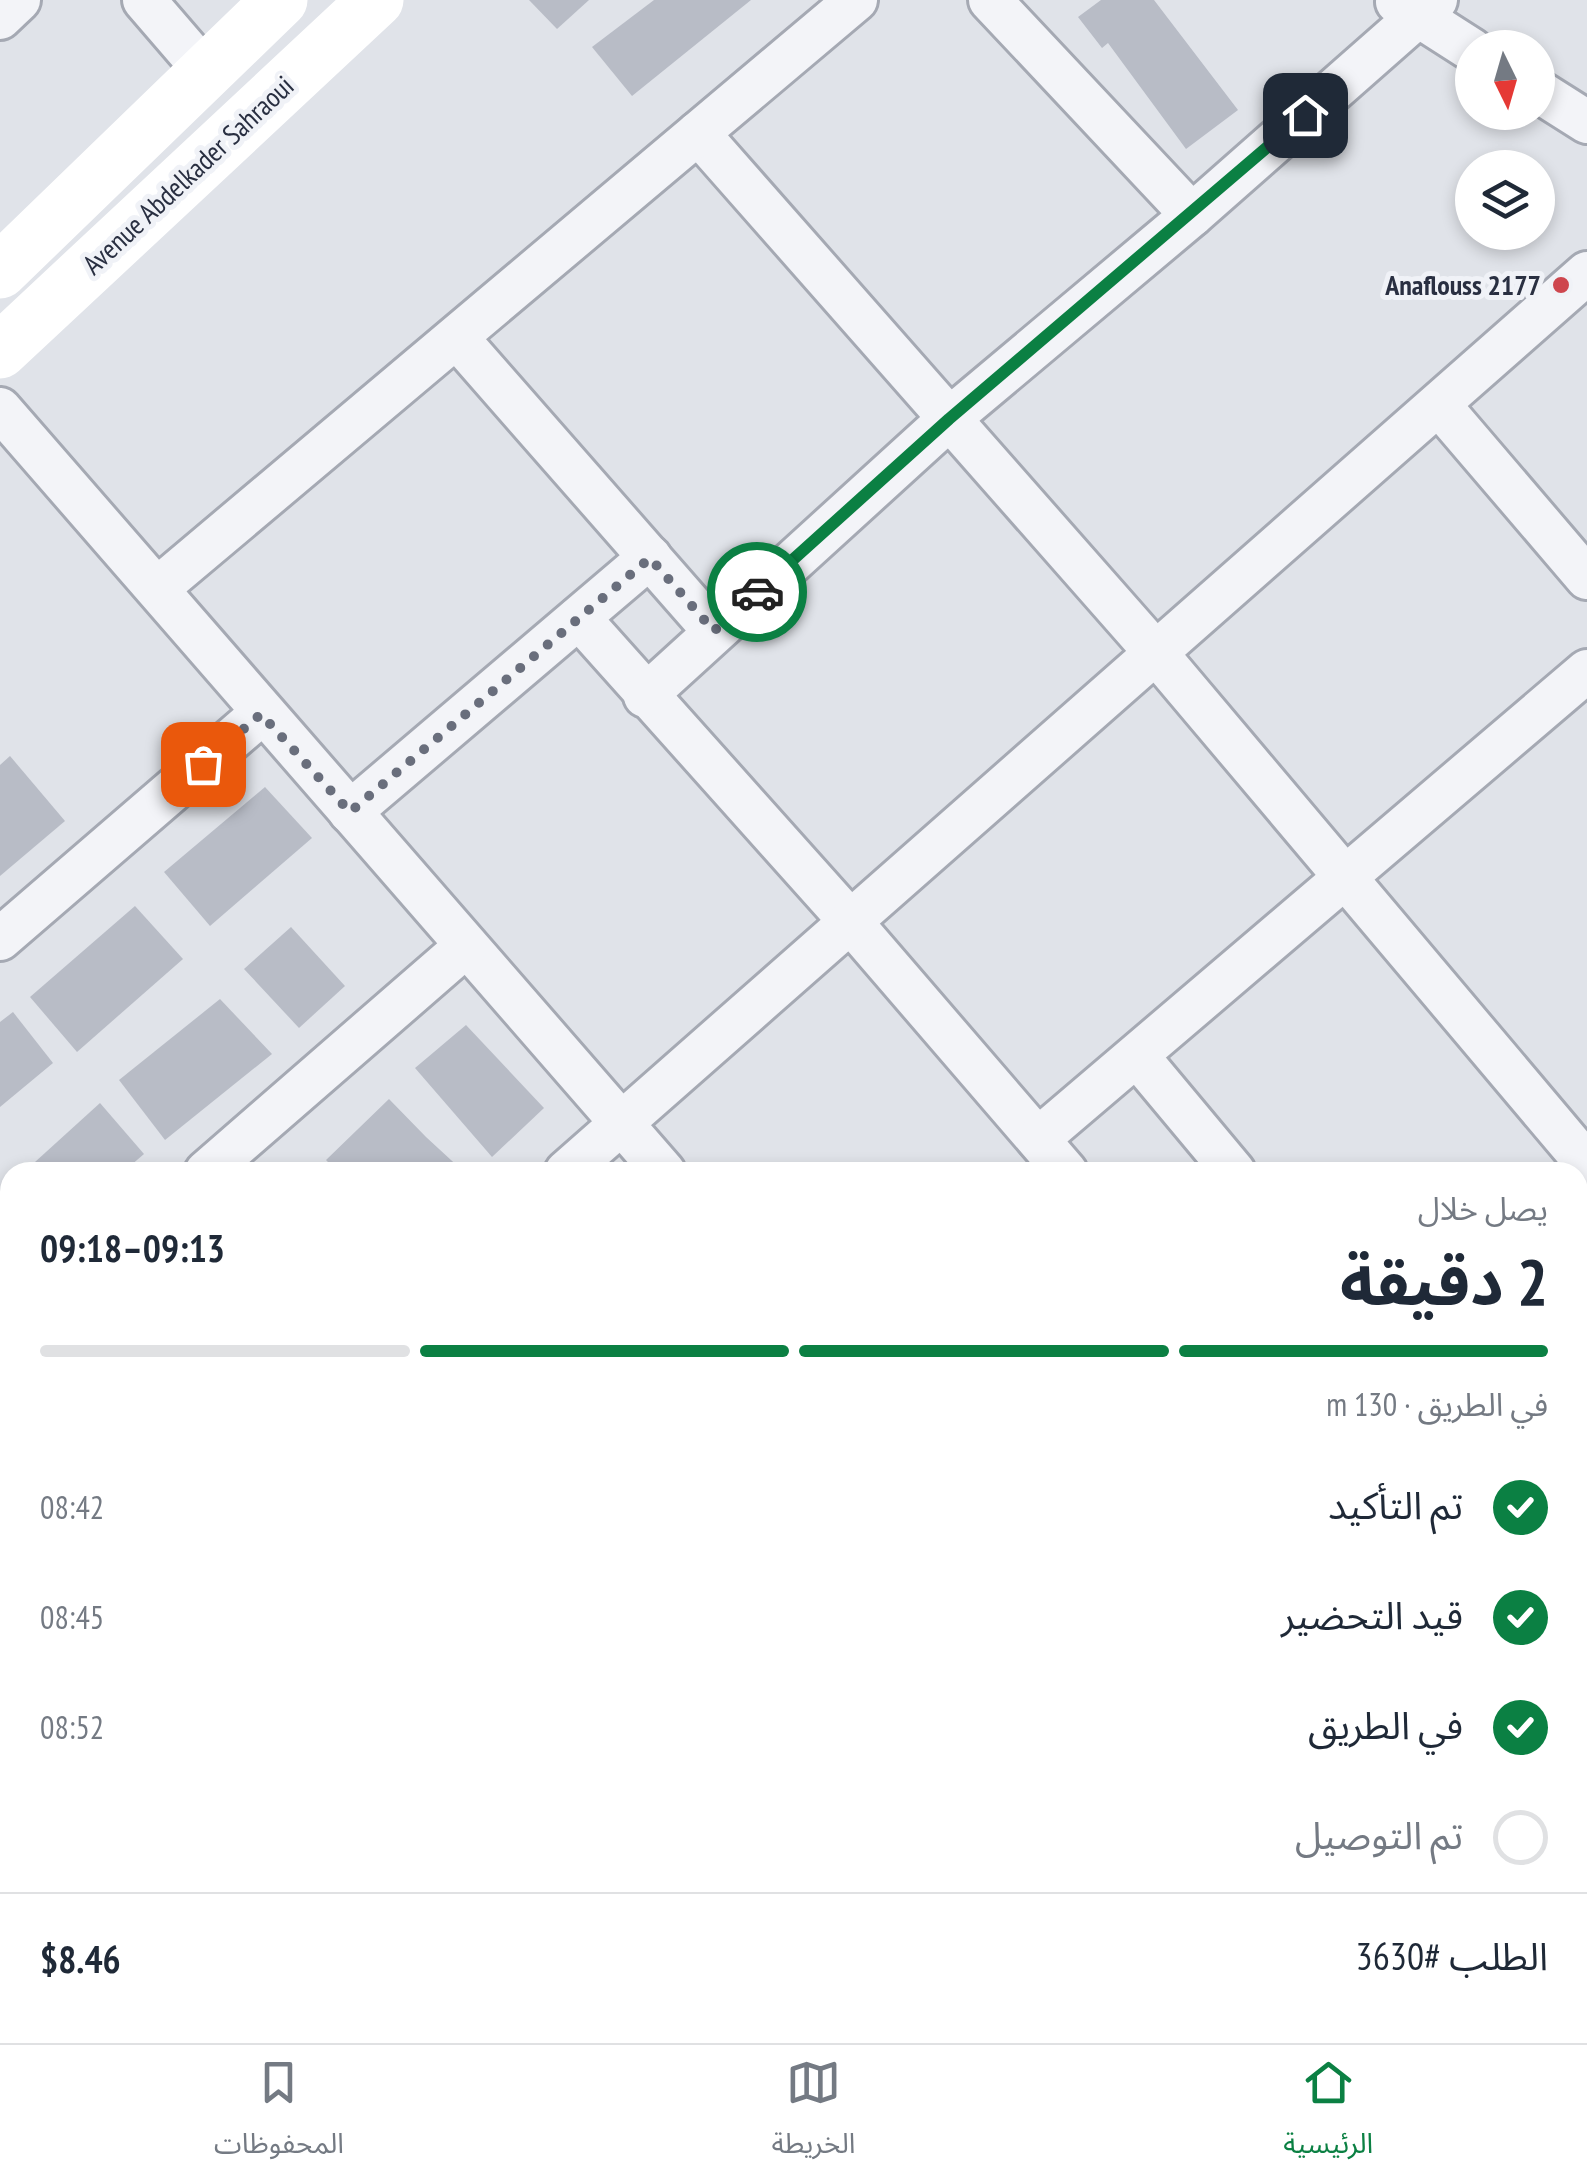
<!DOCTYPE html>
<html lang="ar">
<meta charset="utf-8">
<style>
body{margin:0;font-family:"PT Sans Narrow","Noto Sans Arabic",sans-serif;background:#f6f6f7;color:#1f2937;direction:rtl;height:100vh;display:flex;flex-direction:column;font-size:38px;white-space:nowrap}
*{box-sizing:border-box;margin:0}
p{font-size:32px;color:#747a83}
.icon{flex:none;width:55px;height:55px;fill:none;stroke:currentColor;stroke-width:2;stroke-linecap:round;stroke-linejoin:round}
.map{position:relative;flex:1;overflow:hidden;direction:ltr}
.side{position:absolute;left:0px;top:1162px;width:1588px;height:882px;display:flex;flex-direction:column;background:#fff;border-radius:30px 30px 0 0;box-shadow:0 5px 15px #0003;direction:rtl}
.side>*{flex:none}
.needle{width:65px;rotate:175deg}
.tools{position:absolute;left:1455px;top:30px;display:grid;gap:20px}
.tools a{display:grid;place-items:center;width:100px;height:100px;border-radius:50%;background:#fff;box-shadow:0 5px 15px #0003;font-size:50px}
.pin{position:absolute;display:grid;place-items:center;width:85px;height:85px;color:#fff;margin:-42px;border-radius:20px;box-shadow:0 5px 15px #0006}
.courier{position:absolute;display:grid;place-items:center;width:100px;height:100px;margin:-50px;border:8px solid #0b8043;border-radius:50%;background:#fff;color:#222;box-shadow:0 2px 12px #0007}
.headline em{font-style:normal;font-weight:700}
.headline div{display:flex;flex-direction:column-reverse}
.headline{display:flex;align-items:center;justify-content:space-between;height:170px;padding:0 40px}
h1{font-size:65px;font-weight:700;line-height:75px}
.bar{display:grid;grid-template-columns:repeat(4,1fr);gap:15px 10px;align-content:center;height:120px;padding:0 40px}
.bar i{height:12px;border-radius:8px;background:#e0e1e3}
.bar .on{background:#0b8043}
.bar p{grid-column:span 4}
.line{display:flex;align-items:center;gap:25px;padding:0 40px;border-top:2px solid #e0e1e3}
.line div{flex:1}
ol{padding:0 40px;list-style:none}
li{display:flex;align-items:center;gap:30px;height:110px}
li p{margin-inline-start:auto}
li .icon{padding:10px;border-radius:50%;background:#0b8043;color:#fff;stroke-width:4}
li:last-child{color:#747a83}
li i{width:55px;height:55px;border:5px solid #e0e1e3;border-radius:50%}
.menu{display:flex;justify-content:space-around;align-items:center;height:140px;border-top:2px solid #e0e1e3;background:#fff;font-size:28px;color:#747a83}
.menu a{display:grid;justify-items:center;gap:5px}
.menu .on{color:#0b8043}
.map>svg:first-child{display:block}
</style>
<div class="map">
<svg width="1587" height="2043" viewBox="0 0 1587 2043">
<rect width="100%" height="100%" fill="#e0e3e9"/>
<g fill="#b8bcc6">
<path d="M529,0h60l-32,29z"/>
<path d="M654,0h97l-119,96 -40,-49z"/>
<path d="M1101,0h53l84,110 -52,39 -78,-106 -6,5 -24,-31z"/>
<path d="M10,756l55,65 -65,55v-111z"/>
<path d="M265,787l47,51 -102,88 -46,-54z"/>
<path d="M135,906l48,53 -106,93 -47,-55z"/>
<path d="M291,927l54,59 -46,42 -55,-59z"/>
<path d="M220,999l52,55 -107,86 -46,-60z"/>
<path d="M13,1012l40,51 -53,44v-85z"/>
<path d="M466,1025l78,83 -52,49 -77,-89z"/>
<path d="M389,1099l37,38 38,35h-126l-12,-12z"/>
<path d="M100,1103l44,51 -21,18h-99z"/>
<path d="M10,1185v38l-10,-10v-18z"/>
<path d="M1587,1258v83l-9,7v-83z"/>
<path d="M0,1513l10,12v14l-10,8z"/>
<path d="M0,1855l10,13v76l-9,30z"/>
<path d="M106,2035h76l-2,8h-77z"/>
<path d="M210,2035l35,6v2h-37z"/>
<path d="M613,2035h24l8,8h-40z"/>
</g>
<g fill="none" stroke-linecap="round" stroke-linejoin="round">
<defs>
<path id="service" d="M1578,1540l9,11"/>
<g id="minor">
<path d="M144,0l62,72"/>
<path d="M990,0l202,215"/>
<path d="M1397,2l75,48"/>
<path d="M0,18l19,-18"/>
<path d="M1538,91l49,31"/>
<path d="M698,133l458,520 431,511"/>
<path d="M458,339l256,292"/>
<path d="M1440,406l147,172"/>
<path d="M0,409l664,763"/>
<path d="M158,588l698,-588"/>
<path d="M579,618l270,302 217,252"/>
<path d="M645,696l304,-277 243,-204 244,-215"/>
<path d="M350,812l300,-255"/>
<path d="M0,939l261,-225"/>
<path d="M1138,1057l96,115"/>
<path d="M1038,1139l549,-468"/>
<path d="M206,1172l260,-226"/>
<path d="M566,1172l1021,-899"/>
<path d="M0,1349l10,-8"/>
<path d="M1578,1656l9,-8"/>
<path d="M1430,2035l7,8"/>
<path d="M26,2043l4,-8"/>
<path d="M1124,2043l10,-8"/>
</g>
</defs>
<use href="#service" stroke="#a5a9b3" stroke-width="25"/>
<use href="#minor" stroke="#a5a9b3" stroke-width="48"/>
<path stroke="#bec1c8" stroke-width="6" stroke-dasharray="8 8" stroke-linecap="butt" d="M0,1793l10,10"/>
<use href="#service" stroke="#f3f4f8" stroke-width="20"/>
<use href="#minor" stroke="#f3f4f8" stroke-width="42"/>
<g stroke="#fff" stroke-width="55">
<path d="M0,271l280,-271"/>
<path d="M0,351l376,-351"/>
</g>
</g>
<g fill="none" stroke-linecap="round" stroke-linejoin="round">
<path stroke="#696e7c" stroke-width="10" stroke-dasharray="0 18" d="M203,764l58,-50 89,98 300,-254 64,73 43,-39"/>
<path stroke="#0b8043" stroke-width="12" d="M757,592l192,-173 356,-304"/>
</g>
<circle fill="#ce464e" stroke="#f0f2f7" stroke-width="4" cx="1561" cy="285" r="10"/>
<g text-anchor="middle" stroke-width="10" stroke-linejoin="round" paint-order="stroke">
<g font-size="28" fill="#292f41" stroke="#f0f2f7">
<text transform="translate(188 175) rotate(-43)" y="10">Avenue Abdelkader Sahraoui</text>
</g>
<g font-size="28" font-weight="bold" fill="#292f41" stroke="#f0f2f7" text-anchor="end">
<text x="1541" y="295">Anaflouss 2177</text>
</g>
</g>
</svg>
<div class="tools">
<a><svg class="needle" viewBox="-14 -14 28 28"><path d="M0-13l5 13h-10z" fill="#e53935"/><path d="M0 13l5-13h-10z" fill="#747a83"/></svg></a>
<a><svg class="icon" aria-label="layers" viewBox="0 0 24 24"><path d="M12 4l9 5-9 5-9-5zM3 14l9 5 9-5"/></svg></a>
</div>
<div class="pin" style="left:203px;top:764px;background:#ea580c"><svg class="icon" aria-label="bag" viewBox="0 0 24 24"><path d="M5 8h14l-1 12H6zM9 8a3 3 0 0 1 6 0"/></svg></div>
<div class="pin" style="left:1305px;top:115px;background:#1f2937"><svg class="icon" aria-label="home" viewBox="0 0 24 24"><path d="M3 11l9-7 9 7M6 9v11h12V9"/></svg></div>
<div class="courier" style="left:757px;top:592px"><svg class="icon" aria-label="car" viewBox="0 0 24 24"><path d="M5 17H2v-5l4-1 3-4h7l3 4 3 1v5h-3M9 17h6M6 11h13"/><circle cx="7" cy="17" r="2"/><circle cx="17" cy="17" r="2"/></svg></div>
<section class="side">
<div class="headline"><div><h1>2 دقيقة</h1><p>يصل خلال</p></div><em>09:13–09:18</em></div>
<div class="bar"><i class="on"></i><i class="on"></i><i class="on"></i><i></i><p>في الطريق · 130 m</p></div>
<ol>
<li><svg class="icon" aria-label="check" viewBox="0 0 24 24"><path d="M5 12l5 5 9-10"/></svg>تم التأكيد<p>08:42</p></li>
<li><svg class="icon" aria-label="check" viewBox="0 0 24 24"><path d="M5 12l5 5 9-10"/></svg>قيد التحضير<p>08:45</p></li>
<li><svg class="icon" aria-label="check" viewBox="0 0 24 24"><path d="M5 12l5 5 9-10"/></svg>في الطريق<p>08:52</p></li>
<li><i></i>تم التوصيل</li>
</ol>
<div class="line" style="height:130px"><div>الطلب #3630</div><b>$8.46</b></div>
</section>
</div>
<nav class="menu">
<a class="on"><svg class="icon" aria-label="home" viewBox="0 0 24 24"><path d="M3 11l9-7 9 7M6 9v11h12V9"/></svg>الرئيسية</a>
<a><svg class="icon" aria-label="map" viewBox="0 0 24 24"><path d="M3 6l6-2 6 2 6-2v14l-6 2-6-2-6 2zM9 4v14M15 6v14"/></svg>الخريطة</a>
<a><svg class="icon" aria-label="saved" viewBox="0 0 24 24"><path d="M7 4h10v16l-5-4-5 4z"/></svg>المحفوظات</a>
</nav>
